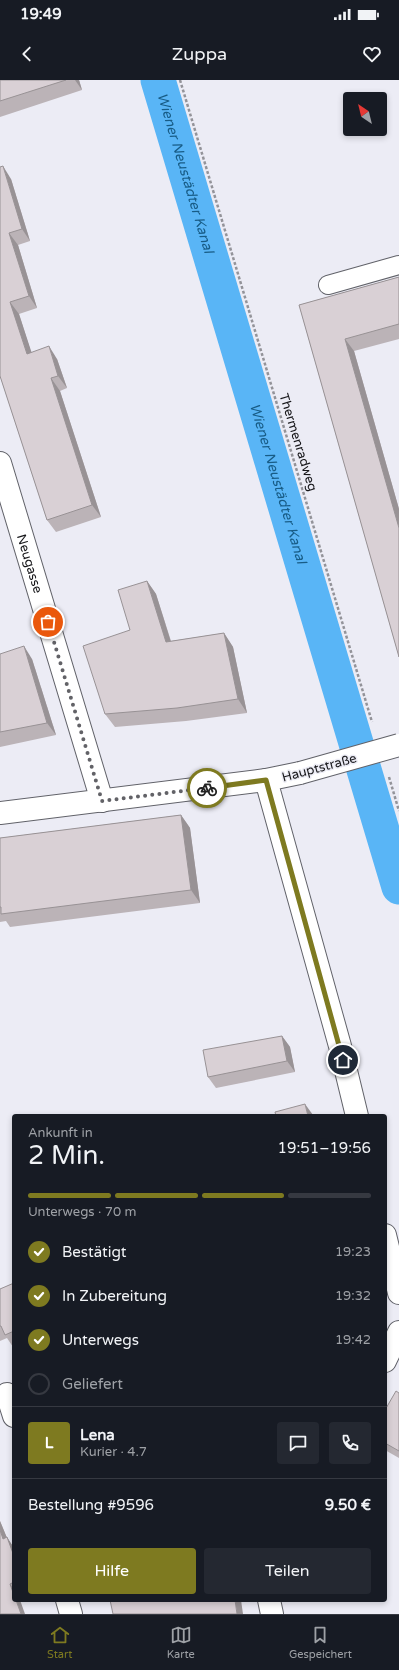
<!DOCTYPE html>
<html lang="de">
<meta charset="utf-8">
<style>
body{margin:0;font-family:"Varela Round",sans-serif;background:#242831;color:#f1f3f6;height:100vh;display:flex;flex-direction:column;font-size:15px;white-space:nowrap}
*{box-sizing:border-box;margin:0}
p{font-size:13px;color:#9ea1a6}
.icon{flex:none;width:22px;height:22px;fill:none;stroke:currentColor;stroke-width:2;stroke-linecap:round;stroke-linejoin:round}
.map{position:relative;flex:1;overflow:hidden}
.drawer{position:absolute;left:12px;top:1034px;width:375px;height:488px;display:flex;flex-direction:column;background:#171b24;border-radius:4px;box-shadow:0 2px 6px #0003}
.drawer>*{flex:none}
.needle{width:26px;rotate:325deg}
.buttons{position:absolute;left:343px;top:12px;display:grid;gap:8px}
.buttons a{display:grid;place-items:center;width:44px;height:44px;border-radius:4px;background:#171b24;box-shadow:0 2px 6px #0003;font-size:20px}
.pin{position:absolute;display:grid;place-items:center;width:34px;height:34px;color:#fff;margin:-17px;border:2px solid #fff;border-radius:50%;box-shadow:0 1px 4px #0007}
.courier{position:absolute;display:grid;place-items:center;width:40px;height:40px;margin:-20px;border:3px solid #7e7a20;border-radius:50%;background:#fff;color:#222;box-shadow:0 1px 5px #0007}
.headline em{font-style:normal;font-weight:600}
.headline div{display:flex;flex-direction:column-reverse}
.headline{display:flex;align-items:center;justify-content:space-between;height:68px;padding:0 16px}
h1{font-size:26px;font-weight:600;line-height:30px}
.bar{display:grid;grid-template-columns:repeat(4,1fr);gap:6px 4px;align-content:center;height:48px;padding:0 16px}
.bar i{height:5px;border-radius:3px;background:#363941}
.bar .active{background:#7e7a20}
.bar p{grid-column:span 4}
.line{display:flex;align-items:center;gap:10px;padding:0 16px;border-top:1px solid #363941}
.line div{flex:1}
.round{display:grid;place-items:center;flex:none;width:42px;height:42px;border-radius:4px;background:#242831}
ol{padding:0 16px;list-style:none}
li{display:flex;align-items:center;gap:12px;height:44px}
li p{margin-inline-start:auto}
li .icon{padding:4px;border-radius:50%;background:#7e7a20;color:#fff;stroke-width:4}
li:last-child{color:#9ea1a6}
li i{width:22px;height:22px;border:2px solid #363941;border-radius:50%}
.primary-button{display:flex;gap:8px;margin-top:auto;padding:8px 16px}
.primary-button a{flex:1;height:46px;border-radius:4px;background:#7e7a20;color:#fff;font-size:16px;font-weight:600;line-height:46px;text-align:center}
.primary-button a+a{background:#242831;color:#f1f3f6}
.status{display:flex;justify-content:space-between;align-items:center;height:28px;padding:0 20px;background:#171b24;direction:ltr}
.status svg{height:11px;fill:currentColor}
header{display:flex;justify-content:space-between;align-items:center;height:52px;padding:0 16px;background:#171b24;font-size:18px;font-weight:600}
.tab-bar{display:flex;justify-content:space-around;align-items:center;height:56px;border-top:1px solid #363941;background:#171b24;font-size:11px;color:#9ea1a6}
.tab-bar a{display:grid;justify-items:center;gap:2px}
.tab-bar .active{color:#7e7a20}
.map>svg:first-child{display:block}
</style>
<div class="status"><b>19:49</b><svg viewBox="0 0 49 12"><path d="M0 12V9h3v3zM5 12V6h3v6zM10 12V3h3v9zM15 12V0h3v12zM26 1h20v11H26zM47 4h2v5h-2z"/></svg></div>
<header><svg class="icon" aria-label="back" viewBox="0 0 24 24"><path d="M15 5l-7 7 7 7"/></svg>Zuppa<svg class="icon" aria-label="heart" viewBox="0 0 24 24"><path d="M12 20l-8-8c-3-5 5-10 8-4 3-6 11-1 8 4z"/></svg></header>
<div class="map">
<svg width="399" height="1534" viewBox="0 0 399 1534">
<rect width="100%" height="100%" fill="#ececf5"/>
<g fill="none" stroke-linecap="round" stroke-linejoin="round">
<path stroke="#59b5f6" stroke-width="35" id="s1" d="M158,0l241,807"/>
<defs>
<path id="service" d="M328,205l71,-20"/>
<g id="minor">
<path id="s2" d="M0,383l102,338"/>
<path d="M266,700l74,266 17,70"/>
<path d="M385,1155l14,58"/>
<path d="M385,1281l14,-29"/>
<path d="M7,1314l7,22"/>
<path d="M67,1520l4,14"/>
<path d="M269,1520l3,14"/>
</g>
<path id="tertiary" d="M0,733l266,-33 34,-7"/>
</defs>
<use href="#service" stroke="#616269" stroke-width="20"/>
<use href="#minor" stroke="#616269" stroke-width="24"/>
<use href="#tertiary" stroke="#616269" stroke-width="24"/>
<g stroke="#939399" stroke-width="2.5" stroke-dasharray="3 2" stroke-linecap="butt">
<path d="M180,0l192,642"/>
<path d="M389,697l10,34"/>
</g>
<use href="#service" stroke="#fff" stroke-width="18"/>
<use href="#minor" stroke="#fff" stroke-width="22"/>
<use href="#tertiary" stroke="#fff" stroke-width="22"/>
<defs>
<path id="tertiary-bridge" d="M300,693l99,-28"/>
</defs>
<use href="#tertiary-bridge" stroke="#616269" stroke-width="24" stroke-linecap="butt"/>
<use href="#tertiary-bridge" stroke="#fff" stroke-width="22"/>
</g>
<g fill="#bbb3b7">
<path d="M0,0h79l3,10 -82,27z"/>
<path d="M11,99l19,62 -12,4 19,63 -18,6 12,38 26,7 10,29 -7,3 41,126 -45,15 -9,-12 -47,-144z"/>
<path d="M399,197v62l-45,12 45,158v148l-100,-352z"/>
<path d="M147,501l9,13 15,47 53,-8 9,14 14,66 -61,8 -71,6 -10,-13 25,-84z"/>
<path d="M0,574l32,5 24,76 -56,12z"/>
<path d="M181,735l9,13 10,75 -190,24 -4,-6 -6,1v-84z"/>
<path d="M282,956l8,11 5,25 -79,16 -8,-11z"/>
<path d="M14,1203v63l-1,1 -6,-9 -7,3v-52z"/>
<path d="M399,1313v65l-14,-8v-40z"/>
<path d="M0,1441l7,17 7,10v52l-14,14z"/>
</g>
<g fill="#989295">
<path d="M75,0h4l3,10z"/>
<path d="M3,86l8,13 19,62 -8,-12z"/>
<path d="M9,153l9,12 19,63 -8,-12z"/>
<path d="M10,222l9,12 17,52 -9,-12z"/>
<path d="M345,259l9,12 45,158v19z"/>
<path d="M49,266l8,13 10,29 -9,-12z"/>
<path d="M51,298l9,13 41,126 -9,-12z"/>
<path d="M147,501l9,13 19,61 -9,-13z"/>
<path d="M224,553l9,14 14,66 -9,-14z"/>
<path d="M24,566l8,13 24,76 -9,-12z"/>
<path d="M181,735l9,13 10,75 -9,-13z"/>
<path d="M282,956l8,11 5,25 -8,-11z"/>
<path d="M305,1024l8,11v1h-5z"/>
<path d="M0,1441l12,29 -5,-13 7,11v8l-11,-17 -3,-9z"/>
<path d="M10,1504l4,6v5z"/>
<path d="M16,1520h4l5,14h-4z"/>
<path d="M235,1520h6l2,14h-6z"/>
</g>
<g fill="#d9d0d5" stroke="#989295">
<path d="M0,0h66l-66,21z"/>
<path d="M3,86l19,63 -13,4 20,63 -19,6 17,52 22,-8 9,30 -7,2 41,127 -45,15 -47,-144v-209z"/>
<path d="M399,197v47l-54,15 54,189v129l-100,-352z"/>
<path d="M147,501l19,61 58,-9 14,66 -61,9 -72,6 -22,-68 47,-16 -12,-40z"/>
<path d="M24,566l23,77 -47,9v-78z"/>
<path d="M181,735l10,75 -190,24v-7h-1v-69z"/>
<path d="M282,956l5,25 -79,16 -5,-27z"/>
<path d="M305,1024l3,12h-32l-1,-4z"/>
<path d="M14,1203v48l-9,4 -4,-9h-1v-37z"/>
<path d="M396,1311l3,2v58l-14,-8v-33z"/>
<path d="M0,1450l3,9 4,-2 7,19v26l-4,2 4,11v5h2l5,14h-21z"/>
<path d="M110,1520h125l2,14h-124z"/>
</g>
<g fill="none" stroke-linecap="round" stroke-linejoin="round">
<path stroke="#626267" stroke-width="4" stroke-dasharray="0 7.2" d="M48,542l54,179 105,-13"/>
<path stroke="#7e7a20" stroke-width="5" d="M207,708l59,-8 77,280"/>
</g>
<g text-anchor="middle" stroke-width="3" stroke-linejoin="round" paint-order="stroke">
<g font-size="13" fill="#17171a" stroke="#ececf5">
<text transform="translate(299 362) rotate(73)" y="5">Thermenradweg</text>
<text dy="5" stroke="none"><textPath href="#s2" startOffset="105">Neugasse</textPath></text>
<text transform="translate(319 687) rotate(-15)" y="5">Hauptstraße</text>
</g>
<g font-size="14" font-style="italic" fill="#185c86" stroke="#ececf5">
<text dy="5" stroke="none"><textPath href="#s1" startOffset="97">Wiener Neustädter Kanal</textPath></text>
<text dy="5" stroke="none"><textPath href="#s1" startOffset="421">Wiener Neustädter Kanal</textPath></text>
</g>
</g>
</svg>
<div class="buttons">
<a><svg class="needle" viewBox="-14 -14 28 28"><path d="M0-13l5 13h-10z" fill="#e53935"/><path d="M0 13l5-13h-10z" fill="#9ea1a6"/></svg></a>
</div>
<div class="pin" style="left:48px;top:542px;background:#ea580c"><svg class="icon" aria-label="bag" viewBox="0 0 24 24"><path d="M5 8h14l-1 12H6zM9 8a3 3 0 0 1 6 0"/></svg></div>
<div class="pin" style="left:343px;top:980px;background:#1f2937"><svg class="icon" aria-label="home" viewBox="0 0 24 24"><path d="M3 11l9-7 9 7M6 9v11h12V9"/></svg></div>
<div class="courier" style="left:207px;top:708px"><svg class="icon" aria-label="bike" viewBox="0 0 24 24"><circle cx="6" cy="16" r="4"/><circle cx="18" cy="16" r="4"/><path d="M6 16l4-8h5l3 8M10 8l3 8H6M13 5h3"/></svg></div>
<section class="drawer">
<div class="headline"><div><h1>2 Min.</h1><p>Ankunft in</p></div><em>19:51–19:56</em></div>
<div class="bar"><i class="active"></i><i class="active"></i><i class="active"></i><i></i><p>Unterwegs · 70 m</p></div>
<ol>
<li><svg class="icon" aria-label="check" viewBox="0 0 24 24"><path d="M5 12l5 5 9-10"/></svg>Bestätigt<p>19:23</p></li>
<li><svg class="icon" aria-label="check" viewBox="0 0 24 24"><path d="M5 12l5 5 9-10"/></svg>In Zubereitung<p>19:32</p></li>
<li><svg class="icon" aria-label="check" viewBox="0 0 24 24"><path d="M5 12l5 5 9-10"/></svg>Unterwegs<p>19:42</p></li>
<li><i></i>Geliefert</li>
</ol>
<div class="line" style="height:72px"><b class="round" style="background:#7e7a20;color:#fff">L</b><div><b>Lena</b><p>Kurier · 4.7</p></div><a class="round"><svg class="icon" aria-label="chat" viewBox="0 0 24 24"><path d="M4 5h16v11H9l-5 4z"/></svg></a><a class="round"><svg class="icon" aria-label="phone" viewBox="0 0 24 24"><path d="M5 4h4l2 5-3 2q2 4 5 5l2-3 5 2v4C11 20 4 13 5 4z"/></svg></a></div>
<div class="line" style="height:52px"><div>Bestellung #9596</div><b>9.50 €</b></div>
<div class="primary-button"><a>Hilfe</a><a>Teilen</a></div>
</section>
</div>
<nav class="tab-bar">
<a class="active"><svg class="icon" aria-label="home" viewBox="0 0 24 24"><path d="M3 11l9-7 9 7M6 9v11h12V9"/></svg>Start</a>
<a><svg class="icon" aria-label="map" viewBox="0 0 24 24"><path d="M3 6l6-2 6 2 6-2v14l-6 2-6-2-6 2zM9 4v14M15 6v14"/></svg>Karte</a>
<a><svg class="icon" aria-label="saved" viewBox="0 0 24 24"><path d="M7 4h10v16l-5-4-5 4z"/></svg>Gespeichert</a>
</nav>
